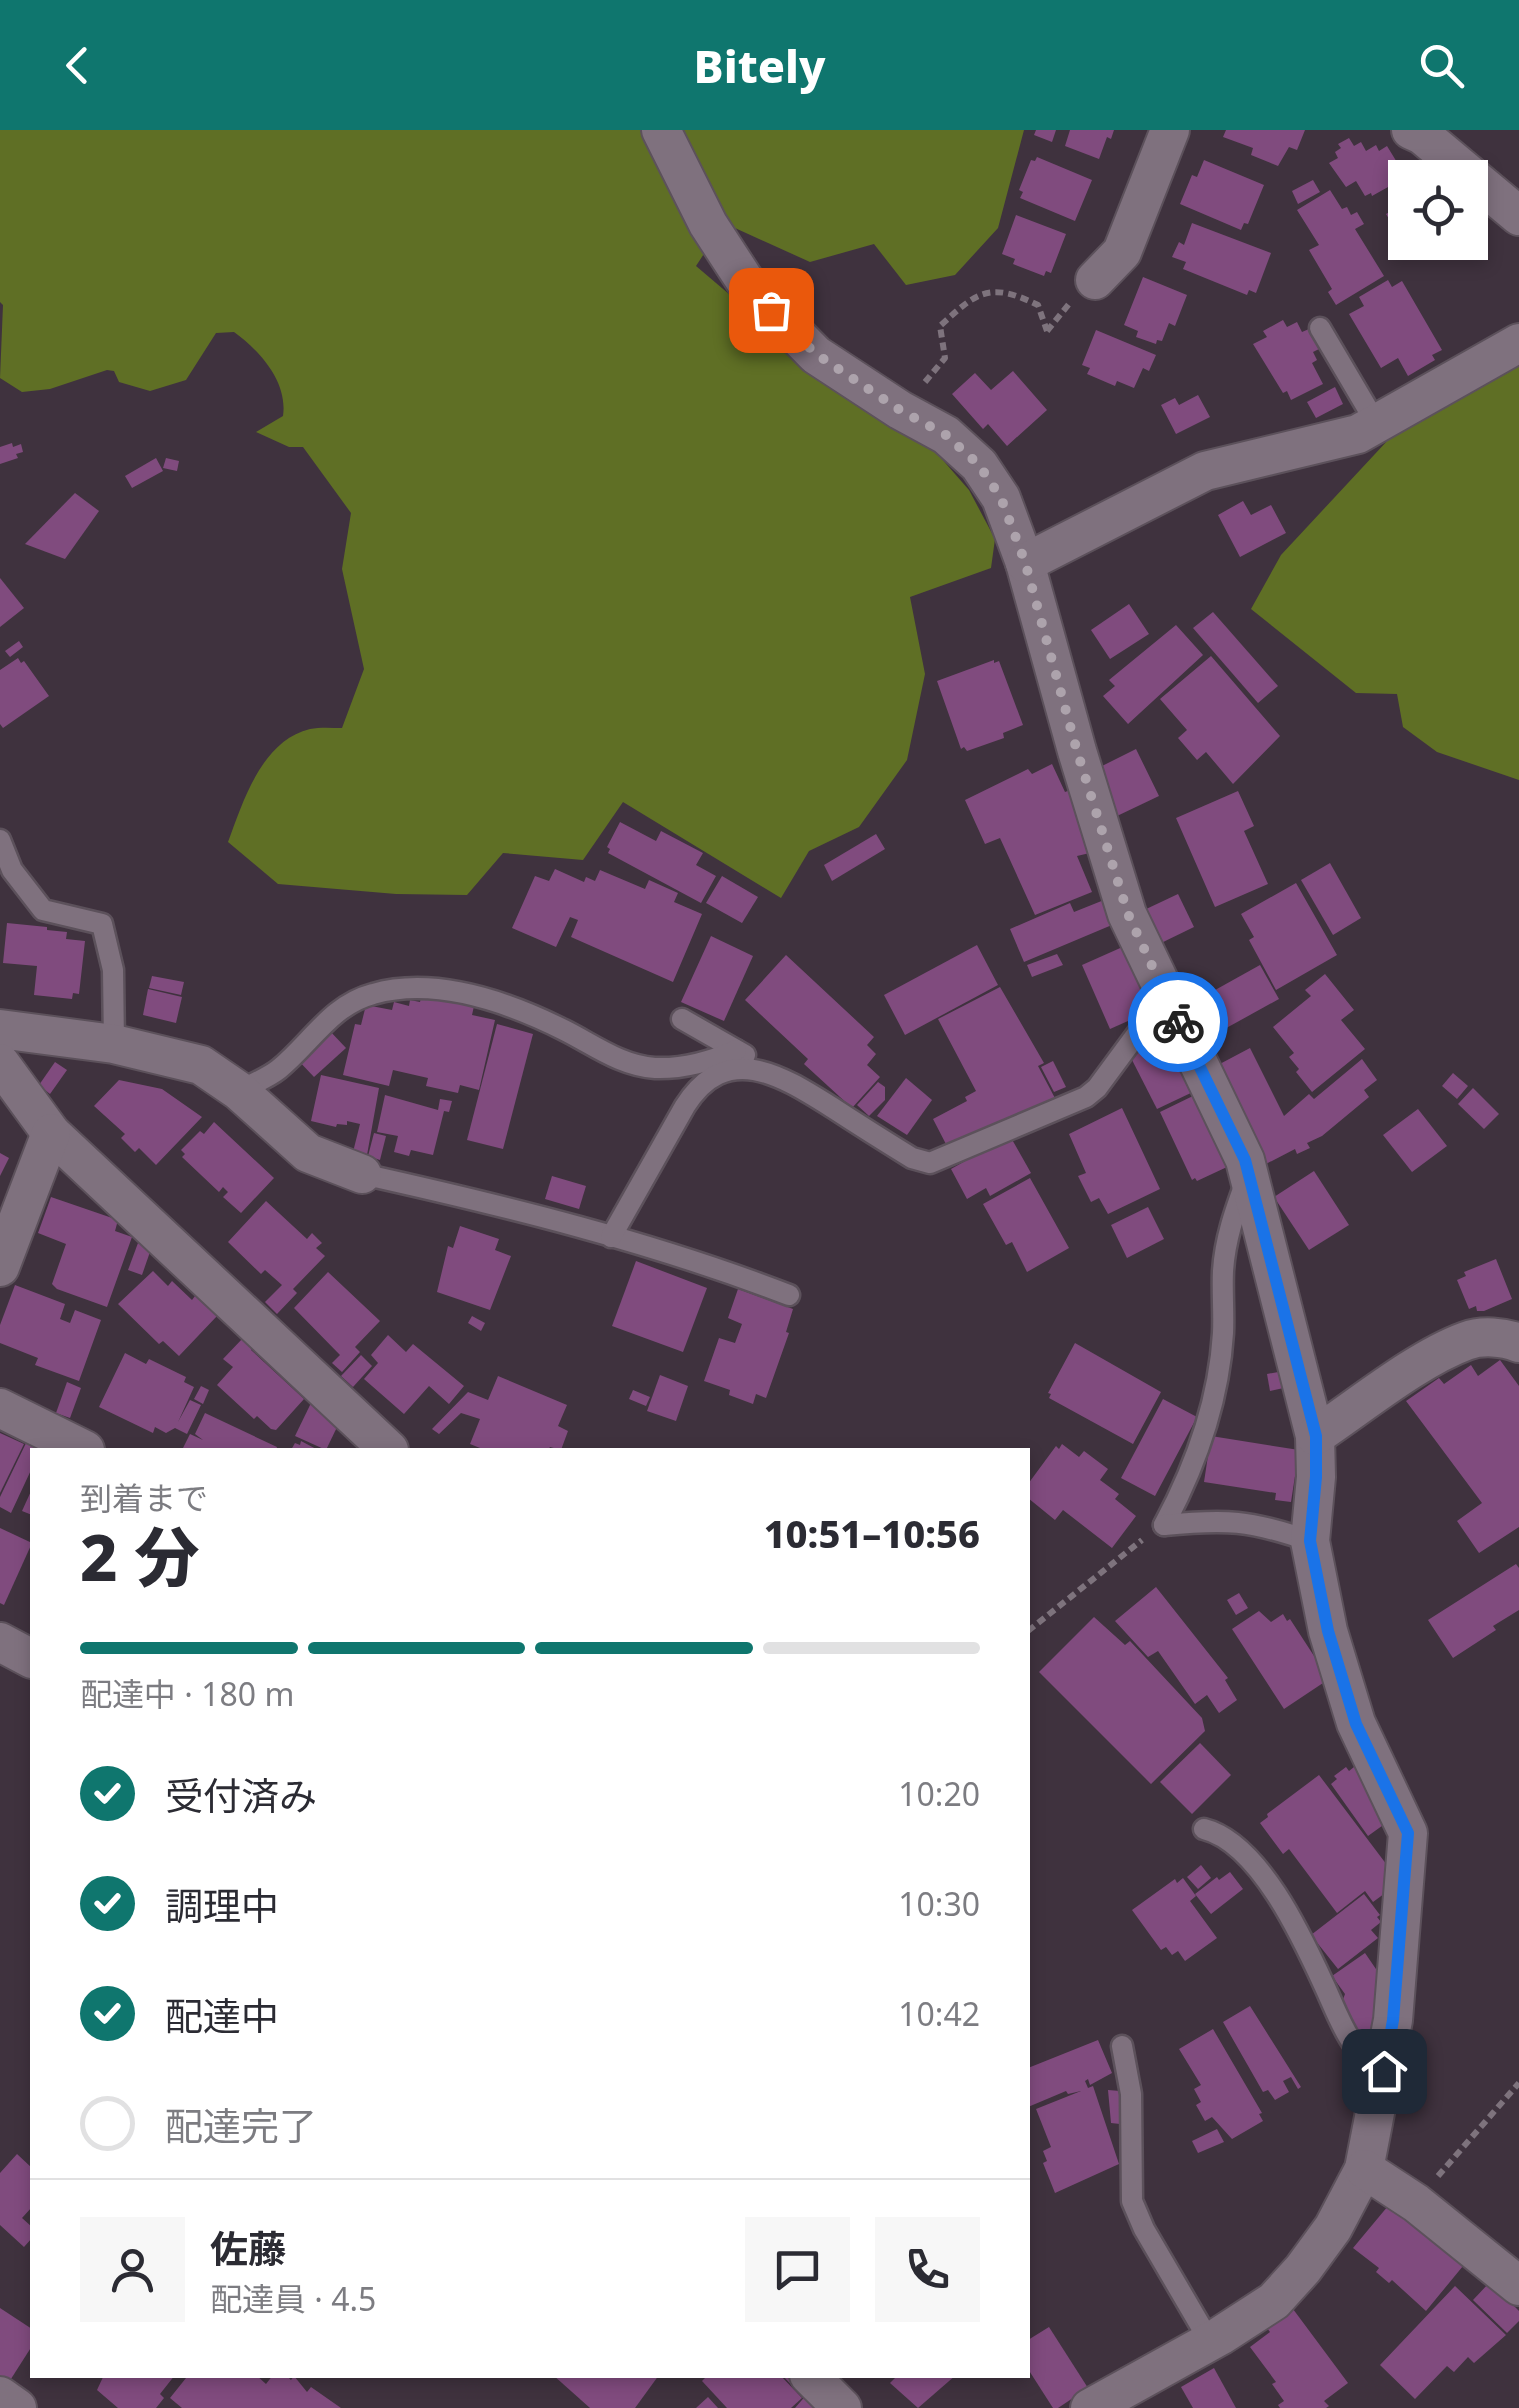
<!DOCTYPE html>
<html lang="ja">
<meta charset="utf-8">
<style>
body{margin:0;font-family:"Noto Sans","Noto Sans JP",sans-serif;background:#f7f7f7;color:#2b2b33;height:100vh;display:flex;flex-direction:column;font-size:38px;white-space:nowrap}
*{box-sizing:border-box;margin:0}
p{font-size:32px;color:#7c7c81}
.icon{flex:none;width:55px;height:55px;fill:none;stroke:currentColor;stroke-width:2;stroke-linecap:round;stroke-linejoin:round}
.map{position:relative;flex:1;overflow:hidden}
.side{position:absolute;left:30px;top:1318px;width:1000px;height:930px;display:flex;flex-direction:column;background:#fff;border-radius:0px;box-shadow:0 5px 15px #0003}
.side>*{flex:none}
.buttons{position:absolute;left:1388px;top:30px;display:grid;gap:20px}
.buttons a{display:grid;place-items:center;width:100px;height:100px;border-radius:0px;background:#fff;box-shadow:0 5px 15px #0003;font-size:50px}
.pin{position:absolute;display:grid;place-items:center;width:85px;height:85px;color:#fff;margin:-42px;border-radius:20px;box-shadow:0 5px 15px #0006}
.courier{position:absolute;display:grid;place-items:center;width:100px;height:100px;margin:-50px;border:8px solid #1a73e8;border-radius:50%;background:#fff;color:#222;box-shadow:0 2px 12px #0007}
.summary em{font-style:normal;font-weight:800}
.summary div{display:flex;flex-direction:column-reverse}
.summary{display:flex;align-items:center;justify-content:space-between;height:170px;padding:0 50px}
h1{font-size:65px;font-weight:800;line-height:75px}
.bar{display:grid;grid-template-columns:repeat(4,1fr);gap:15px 10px;align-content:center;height:120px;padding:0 50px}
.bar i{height:12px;border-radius:8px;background:#e1e1e2}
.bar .on{background:#0f766e}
.bar p{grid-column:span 4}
.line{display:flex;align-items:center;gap:25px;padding:0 50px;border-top:2px solid #e1e1e2}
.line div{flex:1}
.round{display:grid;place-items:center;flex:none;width:105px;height:105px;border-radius:0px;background:#f7f7f7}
ol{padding:0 50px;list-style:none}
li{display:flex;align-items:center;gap:30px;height:110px}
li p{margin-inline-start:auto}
li .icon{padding:10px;border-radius:50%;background:#0f766e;color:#fff;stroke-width:4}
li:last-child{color:#7c7c81}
li i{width:55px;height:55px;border:5px solid #e1e1e2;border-radius:50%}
header{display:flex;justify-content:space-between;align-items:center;height:130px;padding:0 50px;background:#0f766e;color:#fff;font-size:45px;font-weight:800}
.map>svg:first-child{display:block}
</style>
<header><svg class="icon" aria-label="back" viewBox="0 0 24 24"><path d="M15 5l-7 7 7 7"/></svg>Bitely<svg class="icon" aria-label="search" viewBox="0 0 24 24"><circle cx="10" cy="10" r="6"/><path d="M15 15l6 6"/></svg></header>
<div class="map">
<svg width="1519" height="2278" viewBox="0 0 1519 2278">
<rect width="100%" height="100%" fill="#3f323e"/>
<g fill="#5f6f25">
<path d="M0,0h1024l-26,98 -43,47 -49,10 -32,-41 -64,18 -86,-39 -28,43 151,128 87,56 35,40 26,49 -4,29 -81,29 15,77 -18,86 -48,67 -50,24 -28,47 -158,-96 -40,58 -80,-7 -36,42 -71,-1 -118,-10 -50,-42c15,-40 33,-101 82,-113 10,-2 22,-1 32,-1l22,-59 -22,-100 9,-56 -48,-66h-14l-33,-15 27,-16c5,-34 -23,-65 -49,-84l-18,1 -30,47 -36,11 -31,-9 -5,-11 -7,-1 -57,19 -28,3 -22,-14 3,-73 -3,-3z"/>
<path d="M1519,231v419l-82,-28 -34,-25 -6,-33 -41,-1 -105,-84 30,-54 107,-115z"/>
</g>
<g fill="#804b7e">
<path d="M1036,0h20l-4,12 -18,-7z"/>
<path d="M1070,0h44l-3,9 -4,-2 -8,22 -34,-13z"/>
<path d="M1226,0h79l-8,20 -8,-3 -11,19 -27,-11 2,-7 -30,-11z"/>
<path d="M1349,8l5,8 7,-4 5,9 10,-6 3,6 8,-5 19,31 -34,19 -1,-3 -6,3 -9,-15 -10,6 -17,-24 9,-5 -3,-6 6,-4 -3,-4z"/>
<path d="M1037,27l55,23 -17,41 -55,-23 3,-6 -4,-2 12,-30 4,1z"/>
<path d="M1204,30l60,25 -16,39 -4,-1 -3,7 -61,-26 12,-29 5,2z"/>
<path d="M1313,50l7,12 -22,12 -6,-13z"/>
<path d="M1330,60l12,19 5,-2 4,8 6,-3 7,12 -9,5 29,47 -48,29 -8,-13 4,-3 -23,-39 10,-5 -22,-35z"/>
<path d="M1405,73v39h31l-24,15 -26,-43z"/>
<path d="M1016,85l50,19 -15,39 -5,-2 -2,5 -31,-12 2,-5 -13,-5z"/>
<path d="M1192,93l79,30 -15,40 -7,-3 -2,5 -64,-26 3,-7 -14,-5 7,-15 5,3z"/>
<path d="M1143,147l44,18 -12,31 -6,-3 -7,18 -5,-1 -1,4 -20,-7 2,-6 -14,-6z"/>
<path d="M1388,150l4,7 10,-6 40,69 -10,5 3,5 -27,16 -10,-18 -17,10 -32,-54 15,-8 -5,-9z"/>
<path d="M1283,190l4,7 10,-5 5,10 7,-3 10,20 -6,3 4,8 -5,3 11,21 -32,16 -4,-9 -4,2 -30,-49 14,-7 -4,-6z"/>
<path d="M1096,200l60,25 -7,16 -6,-3 -9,20 -17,-7 -2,5 -28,-12 3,-6 -8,-3z"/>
<path d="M1013,241l34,39 -40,36 -19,-22 -5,5 -31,-35 23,-21 16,17z"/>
<path d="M1335,257l8,17 -27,14 -9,-16z"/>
<path d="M1198,265l12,22 -34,17 -15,-29 14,-7 4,7z"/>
<path d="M12,313l1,4 8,-3 2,8 -7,2 2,4 -18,6v-17z"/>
<path d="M156,328l7,13 -31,17 -7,-12z"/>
<path d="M166,328l13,3 -2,10 -14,-3z"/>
<path d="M75,363l24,18 -34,48 -40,-15z"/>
<path d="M1243,371l8,14 20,-10 15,28 -46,24 -22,-42z"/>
<path d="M0,448l24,30 -24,19z"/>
<path d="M1129,474l20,30 -39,25 -19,-29z"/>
<path d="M1213,482l65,74 -20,17 -65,-75z"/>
<path d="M1176,495l27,30 -75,69 -25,-28 12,-10 -6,-6z"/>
<path d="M19,511l4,6 -13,10 -5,-6z"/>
<path d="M1211,526l69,80 -47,48 -27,-32 -9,8 -19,-22 9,-8 -27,-31z"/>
<path d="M18,528l3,5 3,-2 25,35 -46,32 -3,-4v-54z"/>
<path d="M994,530v3l5,-2 24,64 -20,8 1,5 -37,13 -3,-4 -3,2 -24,-68z"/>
<path d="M1136,619l23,47 -42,20 -13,-26 5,-2 -11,-20z"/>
<path d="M1052,634l13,28 8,-3 21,63 -17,4 15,36 -57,23 -35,-77 -15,6 -20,-44 63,-31 4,5z"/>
<path d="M1238,661l16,35 -10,5 24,53 -53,23 -39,-89z"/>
<path d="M620,692l36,19 5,-10 42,22 -7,12 20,11 -15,27 -93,-50 2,-4 -3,-2z"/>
<path d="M876,704l9,15 -53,32 -8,-16z"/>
<path d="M1330,733l31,55 -28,17 -32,-55z"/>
<path d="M555,739l29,13 2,-5 9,4 5,-11 45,19 4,-9 29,13 -4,9 28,12 -29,68 -102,-45 7,-17 -8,-3 -14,30 -44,-19 23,-52 14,5z"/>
<path d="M722,746l36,21 -16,26 -36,-20z"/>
<path d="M1296,753l41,72 -61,35 -27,-50 5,-3 -13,-23z"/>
<path d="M1178,764l16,33 -37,18 -15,-34z"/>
<path d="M1109,768l10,24 -95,40 -14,-33 60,-26 4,9z"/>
<path d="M7,793l40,4v3l20,2 -1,7 19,2 -6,53 -6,-1 -1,6 -38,-4 3,-29 -34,-3z"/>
<path d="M711,806l42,20 -29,65 -43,-19z"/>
<path d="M977,815l21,40 -93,50 -21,-40z"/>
<path d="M1127,815l28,64 -45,20 -28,-64z"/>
<path d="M1057,824l6,11 -31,12 -5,-12z"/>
<path d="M786,825l88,82 -7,8 9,9 -9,11 13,12 -28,31 -48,-44 4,-5 -63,-59z"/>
<path d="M1260,835l19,34 -69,38 -20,-33z"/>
<path d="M1325,844l29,36 -13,10 24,29 -53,43 -16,-20 3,-3 -10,-12 5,-4 -21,-26 38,-31 -6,-6z"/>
<path d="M152,846l32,6 -3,13 -32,-7z"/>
<path d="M1000,857l44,76 -6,3 19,36 -109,46 -15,-29 34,-18 -2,-4 11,-6 -38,-72z"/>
<path d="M148,859l34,8 -6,26 -33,-8z"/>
<path d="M422,864l52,12 -2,9 23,5 -16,70 -19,-5 -2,8 -32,-7 2,-8 -35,-8 -4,16 -46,-11 12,-51 6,1 5,-20 26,5 2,-8 15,4 1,-6 10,2z"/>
<path d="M497,894l36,10 -30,115 -36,-9z"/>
<path d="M328,899l18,19 -32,29 -18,-19z"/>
<path d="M1168,908l27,53 -38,18 -27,-53z"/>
<path d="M1250,918l34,68 25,-22 5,5 48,-40 15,21 -13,10 5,7 -47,39 -15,7 3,5 -13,6 -2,-5 -31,16 -48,-99z"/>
<path d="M1053,931l13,26 -12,5 -13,-25z"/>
<path d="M55,932l12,8 -17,24 -11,-9z"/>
<path d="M1453,943l15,13 -11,13 -15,-13z"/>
<path d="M321,945l58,13 -12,67 -14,-3 7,-28 -13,-3v4l-10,-1 -1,3 -25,-6z"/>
<path d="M906,948l26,22 -25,35 -30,-19z"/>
<path d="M119,950l43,9 40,28 -46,48 -17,-17 -4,4 -14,-14 4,-4 -31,-28z"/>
<path d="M878,952l7,5v13l-16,16 -12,-11z"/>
<path d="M1473,958l26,26 -15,15 -26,-25z"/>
<path d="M1197,964l32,69 -3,1 1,3 -30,14 -2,-3 -3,2 -32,-68z"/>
<path d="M385,965l53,15 2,-11 12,2 -3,11 -5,-1 -11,44 -22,-5 -2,6 -15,-4 4,-16 -21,-4z"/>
<path d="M1122,978l38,81 -52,25 -9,-16 -8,4 -13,-26 8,-3 -17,-39z"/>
<path d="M1418,979l29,37 -35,26 -29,-37z"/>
<path d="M214,992l60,56 -33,35 -18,-16 5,-5 -5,-5 -4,5 -37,-35 3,-3 -4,-4 19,-19 4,3z"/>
<path d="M374,1003l12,3 -6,24 -12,-4z"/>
<path d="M1010,1006l21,37 -41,23 -4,-8 -19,11 -16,-30z"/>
<path d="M0,1023l9,5 -9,18z"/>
<path d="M1314,1041l35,54 -40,25 -35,-53z"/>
<path d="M552,1046l34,10 -7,23 -34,-10z"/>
<path d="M1030,1048l39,70 -42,24 -15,-30 -6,3 -23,-41z"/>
<path d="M51,1067l67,23 -3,11 17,6 -25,70 -50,-18 -5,-5 14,-40 -28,-11z"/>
<path d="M266,1071l41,38 5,-6 10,10 -6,5 9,8 -32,33 4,4 -20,21 -12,-12 17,-17 -17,-15 -4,4 -33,-32z"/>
<path d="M1148,1077l16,32 -37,19 -16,-33z"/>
<path d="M460,1096l39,13 -4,11 16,6 -21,54 -53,-18 11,-46 5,2z"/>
<path d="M138,1113l13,6 -9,26 -14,-5z"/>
<path d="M1496,1129l16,40 -28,12h-7l-1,-5 -7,3 -12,-29 9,-4 -2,-4z"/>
<path d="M636,1131l71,27 -24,64 -71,-26z"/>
<path d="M153,1141l15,15 4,-5 20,19 3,-4 22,20 -38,40 -16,-15 -4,3 -41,-40z"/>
<path d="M328,1142l52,49 -25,26 5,5 -18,20 -10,-9 8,-8 -46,-47z"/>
<path d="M15,1155l50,19 -5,15 10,4 5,-13 26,10 -22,61 -44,-16 3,-7 -38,-15v-18z"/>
<path d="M738,1159l55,20 -7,23 3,1 -23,65 -10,-4 -3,10 -24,-9 1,-5 -26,-9 15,-43 16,5 7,-19 -14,-6z"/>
<path d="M472,1186l13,7 -4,8 -13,-8z"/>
<path d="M388,1205l18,17 7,-8 51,42 -15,18 -20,-18 -25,28 -40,-35 14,-16 -7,-8z"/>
<path d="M243,1208l10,9 -2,3 53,49 -28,31 -5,-1 -14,-13 -3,3 -37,-34 16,-18 -10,-8z"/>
<path d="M1075,1213l86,49 -28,52 -84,-46 2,-4 -3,-1z"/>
<path d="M125,1223l21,11 3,-5 37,18 -2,5 10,5 -16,35 12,-22 11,5 -14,29 -12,-6 -9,5 -11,-6 -2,6 -54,-26z"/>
<path d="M361,1225l11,11 -19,21 -12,-11z"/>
<path d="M1500,1230l19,26v141l-40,26 -22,-32 25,-18 -76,-102 33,-23 5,6 27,-19 7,11z"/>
<path d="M1284,1241l4,16 -18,4 -3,-17z"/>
<path d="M660,1245l28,11 -12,35 -29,-10z"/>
<path d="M498,1246l69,29 -9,21 10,5 -7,19 -11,-3 -2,3h-63l-15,-6 10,-25 -19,-6 -22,21 -7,-5 36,-37 20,8z"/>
<path d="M67,1252l14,6 -11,30 -14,-5z"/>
<path d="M201,1256l8,4 -6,14 -9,-5z"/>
<path d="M633,1260l17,7 -4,9 -17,-7z"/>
<path d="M1163,1269l34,18 -42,79 -34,-18z"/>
<path d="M312,1271l26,24 -12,25 -31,-14z"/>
<path d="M205,1283l72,34 -1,3h-94l8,-16 13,6 -8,-6z"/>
<path d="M0,1303l24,11 -24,49z"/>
<path d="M1211,1306l88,14 -8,52 -16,-2 1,-7 -72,-11z"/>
<path d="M27,1311l18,9h-13v18l-21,45 -11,-6v-10z"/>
<path d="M301,1311l17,9h-27l4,-7 5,2z"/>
<path d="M1062,1314l17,13 5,-6 24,18 -8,11 19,14 -4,5 21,17 -24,32 -49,-38 -8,10 -27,-22v-14l28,-38 3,3z"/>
<path d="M32,1359v26l-10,-4z"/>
<path d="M0,1398l32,15 -28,62 -4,-2z"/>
<path d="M1516,1434l3,4v42l-26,16 3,4 -43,28 -25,-38z"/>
<path d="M1156,1457l72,91 -3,2 12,20 -18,13 -12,-18 -12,9 -37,-53 -10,6 -33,-36z"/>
<path d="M1239,1463l9,15 -12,7 -9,-15z"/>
<path d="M1259,1481l12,11 12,-8 4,7 3,-2 39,60 -45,30 -52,-80z"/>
<path d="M1094,1487l31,28 5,-4 72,77 3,13 -54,53 -112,-112z"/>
<path d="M1200,1613l31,32 -39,39 -32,-32z"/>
<path d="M1346,1637l3,4 5,-4 31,42 1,14 -18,13 -37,-52 6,-5 -3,-3z"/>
<path d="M1319,1645l74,98 -5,18 -15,11 -8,-11 -28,22 -48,-64 -6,5 -23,-31 8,-6 -1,-3z"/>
<path d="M1201,1735l10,13 -13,11 -11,-12z"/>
<path d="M1230,1742l13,17 -32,25 -16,-20 22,-17 2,3z"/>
<path d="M1183,1748l13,18 -6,5 27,37 -32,23 -7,-10 -6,4 -6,-8 -5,3 -29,-40 43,-31 2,4z"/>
<path d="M1364,1764l16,21 -3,2 4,5 -10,8 7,8 -40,31 -27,-34z"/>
<path d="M1365,1823l13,19 -3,57 -15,10 -19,-34 4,-11 -13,-18z"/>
<path d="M1250,1876l51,81 -3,2 -7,-12 -8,4 6,11 -14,8 -7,-10 -5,2 -40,-70z"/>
<path d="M1213,1899l49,84 -3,1 4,7 -31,18 -20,-22 -7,4 -9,-16 5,-3 -7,-13 7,-4 -22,-36z"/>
<path d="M1098,1910l14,33 -22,12 -2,-6 -3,2 3,7 5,-2 26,78 -64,29 -12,-30 4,-2 -4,-10 8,-4 -15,-38 45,-18 -13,3 -2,-3 -38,16v-39z"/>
<path d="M1108,1960l12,1v33l-9,-1z"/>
<path d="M1217,1999l7,13 -26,11 -6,-12z"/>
<path d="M17,2024l15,14v39l-10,11 10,9v11l-8,9 -24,-22v-52z"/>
<path d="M1388,2076l75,60 -37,45 -34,-31 -3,3 -13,-11 3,-4 -26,-20z"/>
<path d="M1490,2152l29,29v10l-12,12 -34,-33z"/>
<path d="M1455,2156l51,49 -32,28 -6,-6 -14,15 -7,-6 -32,33 -35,-34z"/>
<path d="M0,2178l32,21v17l-23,36 -9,-6z"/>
<path d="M1293,2179l55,74 -24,18 5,5 -3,2h-46l-2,-3 6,-4 -12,-17 4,-2 -26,-35 20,-15 -3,-4z"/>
<path d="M1049,2197l39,61 -30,20h-5l-25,-39v-29z"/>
<path d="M1214,2238l22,40h-43l-12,-21z"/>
<path d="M104,2245h71l-15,19 4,4 -8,10h-38l-21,-18z"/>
<path d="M183,2245h73l10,9 7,-9h13l5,5 3,-4 13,16 4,-5 30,21h-159l-12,-10 16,-20z"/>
<path d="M553,2245h106l-24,33h-45z"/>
<path d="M708,2245h72l22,23 -11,10h-64l-25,-27z"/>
<path d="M782,2245h14l31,33h-32l13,-15 -5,4z"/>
<path d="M898,2245h58l-38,33 -28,-25z"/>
<path d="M708,2267l10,11h-22z"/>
</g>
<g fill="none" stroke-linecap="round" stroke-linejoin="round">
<defs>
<g id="lane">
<path d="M1320,198l56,95"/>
<path d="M0,710l12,30 31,40 59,14 11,46 1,74"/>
<path d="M682,889l63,36"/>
<path d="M239,961c13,-7 29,-13 40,-22 32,-26 52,-64 94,-75 63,-18 135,8 191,36 30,15 57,36 91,38 27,1 57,-7 81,-18"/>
<path d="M362,1044c144,32 290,68 427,121"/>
<path d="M611,1107l74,-131c42,-66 97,-30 148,2 26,17 53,34 79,50l18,5 156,-66 11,-9 45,-61 31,-14"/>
<path d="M1164,1395c31,-58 55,-125 59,-192 1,-20 -1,-41 0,-62 2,-32 12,-60 23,-90"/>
<path d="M1164,1395c62,-6 86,-5 146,16"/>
<path d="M1204,1699c55,14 98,108 120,156 15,32 26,70 60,86"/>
<path d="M1122,1916l9,48 1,107 12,28 66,113"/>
</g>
<g id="street">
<path d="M661,0l47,94 41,63 67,68 84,55 46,25 33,30 22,33 24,65 52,188 50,163 118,246 70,276 1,41 -6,64 18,90 28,92 52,110 -15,187 -29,149 -31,59 -30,41 -29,32 -54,35 -130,72"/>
<path d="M1411,0l11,5 97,81"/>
<path d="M1095,150l27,-28 48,-122"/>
<path d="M1025,433l180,-92 153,-37 161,-91"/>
<path d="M0,899l114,15 87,21 38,26 69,62 54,21"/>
<path d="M0,933l51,70 338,317"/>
<path d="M0,1137l51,-134"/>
<path d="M0,1278l85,42"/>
<path d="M1315,1306c45,-30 102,-77 151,-95 16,-6 38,-4 53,2"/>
<path d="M0,1512l32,17"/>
<path d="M1364,2039l52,34 103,83"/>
<path d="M809,2245l33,33"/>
<path d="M0,2266l17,12"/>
</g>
</defs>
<use href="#lane" stroke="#5c515b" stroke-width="25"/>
<use href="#street" stroke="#5c515b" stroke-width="42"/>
<g stroke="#7e737d" stroke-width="6" stroke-dasharray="8 5" stroke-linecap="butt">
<path d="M1047,201l22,-27"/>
<path d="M925,252l20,-24 -5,-32c37,-34 49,-45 98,-21l9,26"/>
<path d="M1028,1501l114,-91"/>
<path d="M1438,2046l81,-93"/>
</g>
<use href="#lane" stroke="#7f717e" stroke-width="20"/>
<use href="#street" stroke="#7f717e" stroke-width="38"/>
</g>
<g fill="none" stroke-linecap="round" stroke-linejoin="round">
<path stroke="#ada3ac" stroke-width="10" stroke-dasharray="0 18" d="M771,180l45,44 84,56 46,25 33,30 22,33 24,64 52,189 51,163 50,108"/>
<path stroke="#1a73e8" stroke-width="12" d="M1178,892l67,138 71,276v41l-6,64 18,90 28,93 52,109 -15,187 -9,51"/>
</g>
</svg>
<div class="buttons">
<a><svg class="icon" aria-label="locate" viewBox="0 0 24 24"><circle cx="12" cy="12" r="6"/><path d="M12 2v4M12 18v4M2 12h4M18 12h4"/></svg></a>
</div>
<div class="pin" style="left:771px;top:180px;background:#ea580c"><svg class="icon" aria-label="bag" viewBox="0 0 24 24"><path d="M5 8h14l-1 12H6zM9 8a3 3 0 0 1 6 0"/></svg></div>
<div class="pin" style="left:1384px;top:1941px;background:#1f2937"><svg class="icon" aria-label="home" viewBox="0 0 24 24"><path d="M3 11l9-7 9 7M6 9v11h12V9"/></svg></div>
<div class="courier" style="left:1178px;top:892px"><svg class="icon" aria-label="bike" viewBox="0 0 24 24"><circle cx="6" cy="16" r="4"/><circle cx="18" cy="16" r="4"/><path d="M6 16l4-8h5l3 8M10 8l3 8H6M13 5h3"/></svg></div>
<section class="side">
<div class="summary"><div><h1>2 分</h1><p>到着まで</p></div><em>10:51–10:56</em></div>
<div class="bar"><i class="on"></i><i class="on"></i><i class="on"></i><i></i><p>配達中 · 180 m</p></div>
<ol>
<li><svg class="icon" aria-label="check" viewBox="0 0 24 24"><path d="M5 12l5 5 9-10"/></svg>受付済み<p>10:20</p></li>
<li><svg class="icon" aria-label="check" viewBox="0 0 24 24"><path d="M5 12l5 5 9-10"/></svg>調理中<p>10:30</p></li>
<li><svg class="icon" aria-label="check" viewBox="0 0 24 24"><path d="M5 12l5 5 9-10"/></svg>配達中<p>10:42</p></li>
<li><i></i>配達完了</li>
</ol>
<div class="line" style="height:180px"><a class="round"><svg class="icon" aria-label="person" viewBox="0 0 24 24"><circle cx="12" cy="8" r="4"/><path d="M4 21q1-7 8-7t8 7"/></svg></a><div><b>佐藤</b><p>配達員 · 4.5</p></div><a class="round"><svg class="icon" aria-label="chat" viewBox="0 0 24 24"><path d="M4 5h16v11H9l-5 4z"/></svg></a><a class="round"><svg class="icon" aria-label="phone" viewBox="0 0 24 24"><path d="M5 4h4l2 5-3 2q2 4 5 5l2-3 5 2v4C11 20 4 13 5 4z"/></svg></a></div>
</section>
</div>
